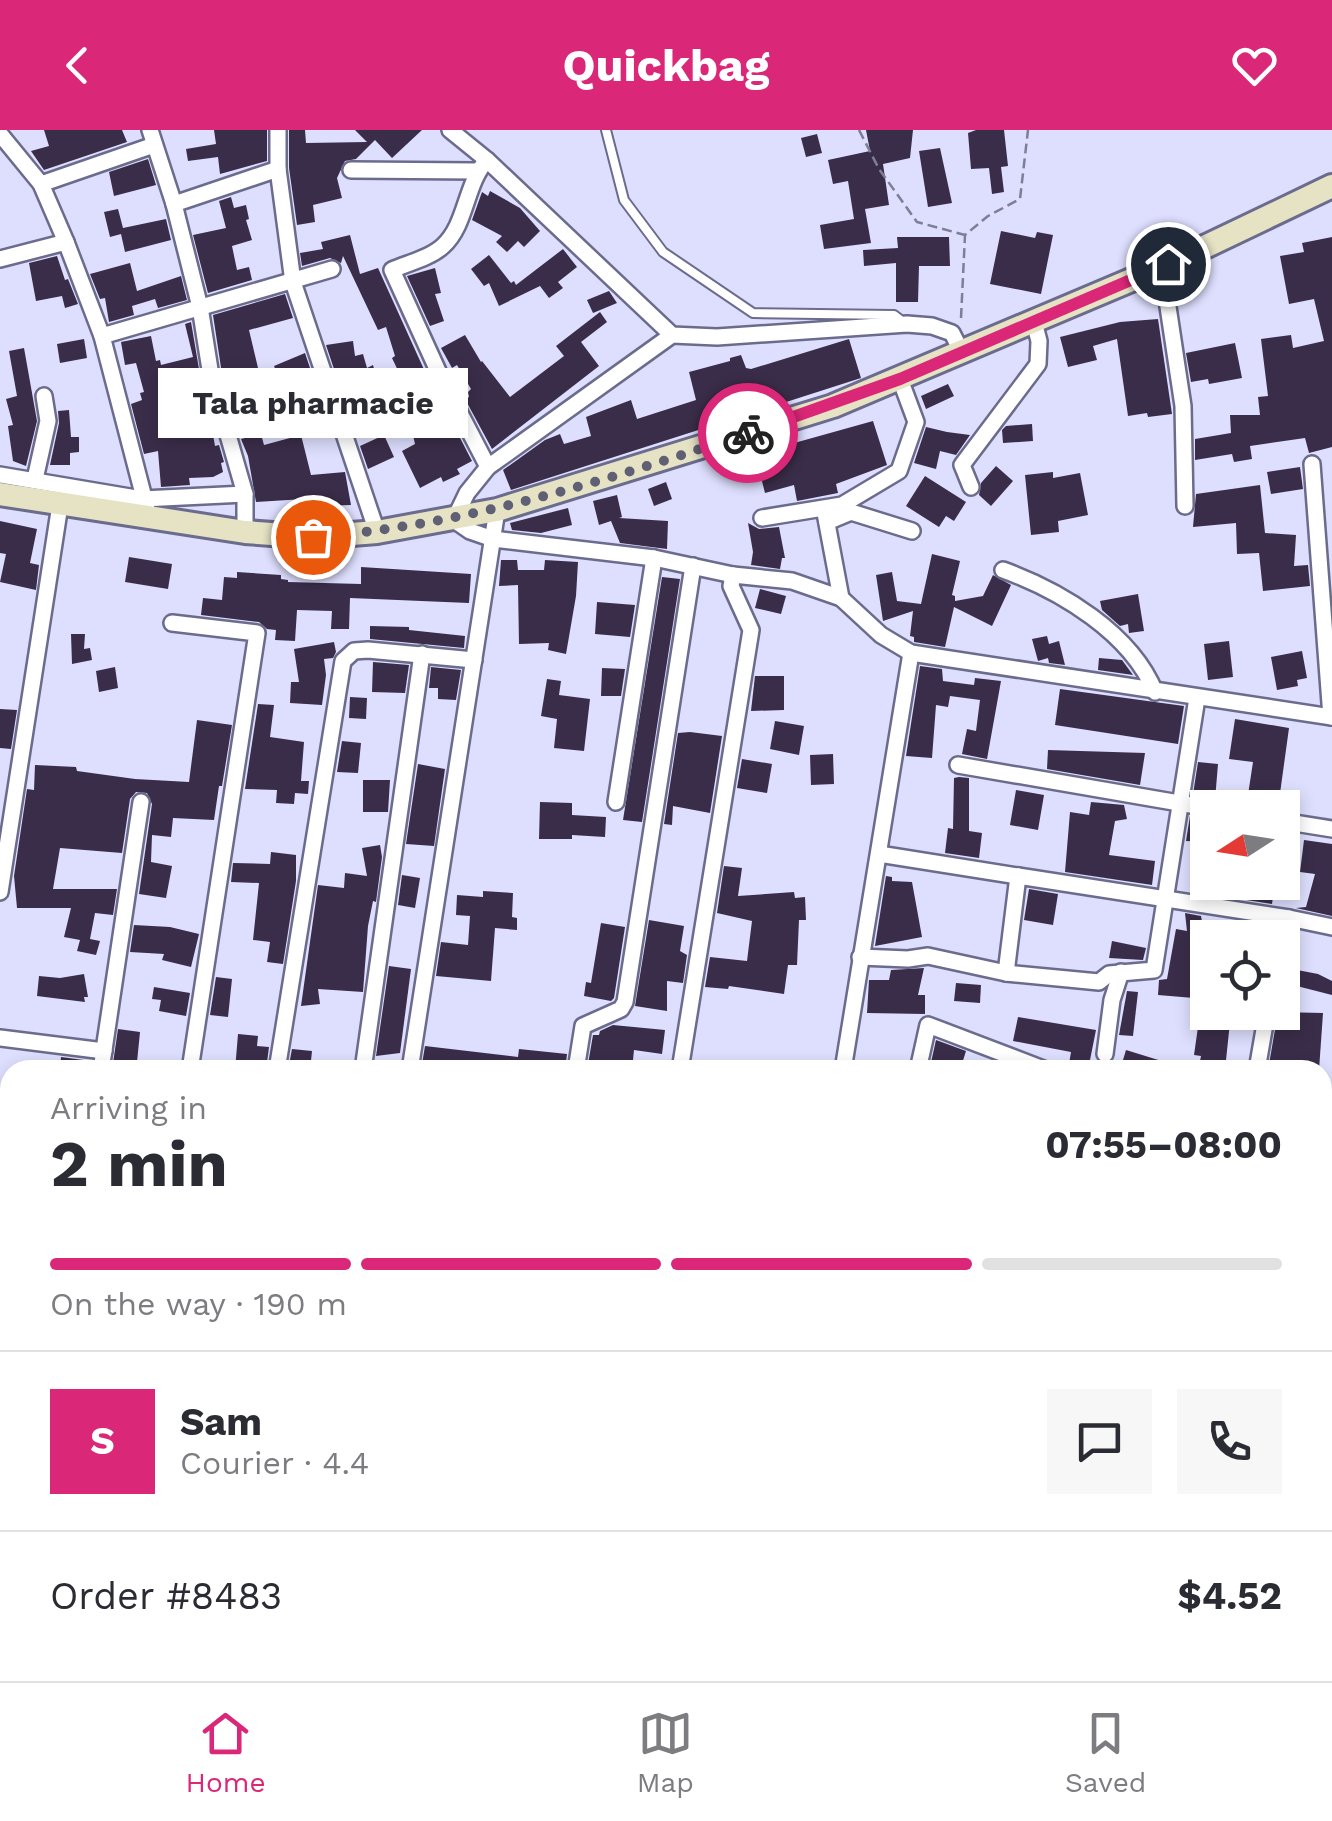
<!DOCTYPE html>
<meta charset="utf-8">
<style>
body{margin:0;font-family:"Work Sans",sans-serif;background:#f7f7f7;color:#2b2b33;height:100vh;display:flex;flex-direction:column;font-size:38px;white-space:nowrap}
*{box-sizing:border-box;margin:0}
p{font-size:32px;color:#7c7c81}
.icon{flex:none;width:55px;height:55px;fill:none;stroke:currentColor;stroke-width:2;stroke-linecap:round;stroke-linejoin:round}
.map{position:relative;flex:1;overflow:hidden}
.drawer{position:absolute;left:0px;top:930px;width:1332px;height:622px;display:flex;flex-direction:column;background:#fff;border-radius:30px 30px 0 0;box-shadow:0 5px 15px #0003}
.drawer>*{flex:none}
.needle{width:65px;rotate:258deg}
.controls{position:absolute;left:1190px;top:660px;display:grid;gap:20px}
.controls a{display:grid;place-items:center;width:110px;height:110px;border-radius:0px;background:#fff;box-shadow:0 5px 15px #0003;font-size:50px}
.pin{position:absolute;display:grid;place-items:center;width:85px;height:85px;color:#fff;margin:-42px;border:5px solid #fff;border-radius:50%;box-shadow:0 2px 10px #0007}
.courier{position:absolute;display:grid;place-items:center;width:100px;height:100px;margin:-50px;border:8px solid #db2777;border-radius:50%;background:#fff;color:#222;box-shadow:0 2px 12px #0007}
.bubble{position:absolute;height:70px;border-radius:0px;background:#fff;box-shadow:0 5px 15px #0003;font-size:32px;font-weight:700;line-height:70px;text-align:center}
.overview em{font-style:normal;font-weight:700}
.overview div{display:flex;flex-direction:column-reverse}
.overview{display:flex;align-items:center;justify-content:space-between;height:170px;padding:0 50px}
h1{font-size:65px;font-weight:700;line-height:75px}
.bar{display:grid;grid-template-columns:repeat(4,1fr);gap:15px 10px;align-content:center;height:120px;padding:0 50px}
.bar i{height:12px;border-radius:8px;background:#e1e1e2}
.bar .on{background:#db2777}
.bar p{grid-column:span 4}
.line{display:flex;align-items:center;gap:25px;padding:0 50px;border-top:2px solid #e1e1e2}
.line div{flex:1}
.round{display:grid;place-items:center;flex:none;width:105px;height:105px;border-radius:0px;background:#f7f7f7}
header{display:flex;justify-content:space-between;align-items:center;height:130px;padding:0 50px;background:#db2777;color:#fff;font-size:45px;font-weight:700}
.tabs{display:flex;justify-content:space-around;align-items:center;height:140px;border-top:2px solid #e1e1e2;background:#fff;font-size:28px;color:#7c7c81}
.tabs a{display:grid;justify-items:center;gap:5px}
.tabs .on{color:#db2777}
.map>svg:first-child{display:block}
</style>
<header><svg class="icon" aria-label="back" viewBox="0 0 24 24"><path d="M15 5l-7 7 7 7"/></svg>Quickbag<svg class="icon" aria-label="heart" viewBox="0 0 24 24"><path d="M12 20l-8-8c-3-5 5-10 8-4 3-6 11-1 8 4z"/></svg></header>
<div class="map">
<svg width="1332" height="1551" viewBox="0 0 1332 1551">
<rect width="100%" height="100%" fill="#dedffe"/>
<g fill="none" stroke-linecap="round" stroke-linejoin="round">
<path stroke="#c98daf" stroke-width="5" d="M699,1542l1,9"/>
<g stroke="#c98daf" stroke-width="28">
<path d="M0,1175l10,1"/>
<path d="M779,1542l14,9"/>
</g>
</g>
<g fill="#3a2d4a">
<path d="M44,0h78l5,12 -83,28 -13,-19 18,-5z"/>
<path d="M214,0h53v31l-47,13 -2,-17 -30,4 -2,-12 30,-5z"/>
<path d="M289,0h16l1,13 61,-1 -12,-12h67l-30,28 -17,-18 -19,19 -11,2 -8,17 5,20 -29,7 2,17 -18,3 -8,-57z"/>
<path d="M866,0h47l-3,28 -27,6 6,41 -24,4 6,34 -47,6 -4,-24 34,-6 -6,-38 -15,3 -5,-24 42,-9z"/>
<path d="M976,0h28l4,36 -7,1 3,25 -12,2 -3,-26 -18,1 -3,-36z"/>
<path d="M817,4l5,19 -16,4 -5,-19z"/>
<path d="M940,18l12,55 -24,4 -9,-56z"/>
<path d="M148,29l8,26 -42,11 -5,-24z"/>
<path d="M490,61l30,17 20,23 -16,16 -6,-6 -11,11 -11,-10 6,-6 -30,-16 10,-28 6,4z"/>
<path d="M231,67l3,11 12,-3 3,14 -3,1 6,20 -20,6 5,24 12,-3 3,13 -44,13 -15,-58 33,-7 -7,-27z"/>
<path d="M118,79l5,19 43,-9 5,21 -46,12 -4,-18 -11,3 -6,-25z"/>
<path d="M1001,101l34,7 2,-6 16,3 -12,59 -51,-10z"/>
<path d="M350,105l10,39 18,-6 58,128 -23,6 -21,-44 3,-2 -9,-29 -8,3 -35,-74 -2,7 -11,-5 -28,8 -2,-13 23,-4 -2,-7z"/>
<path d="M897,107h52l1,29h-31l-1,36h-22v-39l-32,3 -1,-16 35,-2z"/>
<path d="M1332,107v210l-23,6 -4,-15 -55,8 2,13 -18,3 -2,-8 -37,6v-21l36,-6 -1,-18h30l-2,-18 10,-1 -7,-57 30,-4 2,13 31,-7 -10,-42 -25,5 -9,-48 24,-4 -2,-9z"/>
<path d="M563,119l14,18 -19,15 5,6 -14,10 -9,-12 -41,20 -10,-23 -5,3 -13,-17 18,-14 22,28 3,-2 2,4z"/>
<path d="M57,126l8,24 3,-1 10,25 -13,4 -3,-12 -26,5 -7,-38z"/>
<path d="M130,133l7,28 44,-15 6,24 -29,8 -3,-9 -23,7 2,9 -25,7 -4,-24 -5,1 -10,-25z"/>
<path d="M435,138l6,25 -6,1 9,27 -14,5 -23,-50z"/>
<path d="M609,161l8,12 -24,10 -6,-13z"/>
<path d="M285,164l8,24 -44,12 9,38 -8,2 7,30 -26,6 -9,-32 -9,-59z"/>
<path d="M600,182l7,10 -26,20 18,24 -107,83 -27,-50 4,-2 -1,-5 3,-3 -14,-24 -5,3 -11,-20 24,-13 16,27 1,-1 28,36 54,-41 -8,-10z"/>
<path d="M1158,189l14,95 -24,3 -1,-4 -19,3 -11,-77 -24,7 4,14 -29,7 -8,-30 60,-15z"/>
<path d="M191,192l8,47 -14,4 5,28 -5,1 9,30 18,-3 3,17 4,-1 5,17 -3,1 2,9 -10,5 -24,1 1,7 -29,2 -3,-36 -14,3 -13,-50 11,-4 -2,-7 4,-1 -8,-29 -11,2 -4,-23 30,-6 5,25 4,-1 1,5 32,-8 -8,-33z"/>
<path d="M84,209l3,19 -27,5 -3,-19z"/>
<path d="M849,209l12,39 -350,112 -8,-20 42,-30 15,-6 4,10 27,-8 -5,-19 45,-17 6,19 59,-19 -7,-28 41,-11v-3l11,-3 5,13 5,1z"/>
<path d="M353,211l2,15 8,-2 4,14 6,-3 5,18 -5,2 7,25 -30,7 -24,-72z"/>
<path d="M1235,213l7,35 -33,6 -1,-5 -17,3 -5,-29z"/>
<path d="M24,218l13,73 -11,45 -13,-5 -5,-35 5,-1 -7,-26 11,-3 -8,-45z"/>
<path d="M305,223l23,69v5l-25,7 -9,-34 -5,2 -15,-36z"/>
<path d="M948,254l6,12 -28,13 -5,-13z"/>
<path d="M445,279l27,52 -15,8 3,5 -17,8 -2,-5 -21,11 -18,-37 13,-7 -5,-21z"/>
<path d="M69,280l2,27h8v15l-9,1v12h-20l9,-42 -1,-12z"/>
<path d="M873,291l14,44 -51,19 2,9 -41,8 -3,-16 -29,8 -10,-39z"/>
<path d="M1032,294l1,17 -30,2 -1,-13 4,-4z"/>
<path d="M926,297l21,5 23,3 -14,20 -16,-4 -4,18 -22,-6z"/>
<path d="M261,304l3,11 37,-10 10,40 34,-3 6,33 -30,1 -1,-8 -64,4 -8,-46 -7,-17z"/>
<path d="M384,305l10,22 -26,12 -8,-23z"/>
<path d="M996,336l17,15 -22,25 -12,-11 2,-12z"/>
<path d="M1300,337l3,22 -32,5 -4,-22z"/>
<path d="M1053,342v6l27,-5 8,42 -30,6 1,11 -28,3 -6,-60z"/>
<path d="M925,346l41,26 -12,19 -8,-5 -7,11 -33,-21z"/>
<path d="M666,352l6,17 -18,7 -6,-17z"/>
<path d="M1260,355l5,48 31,2 -2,31 14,-1 2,21 -47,5 -4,-38 -22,1 -1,-31 -43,4 3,-33z"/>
<path d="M617,365l5,22 -3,1 49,3 -1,28 -47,-6 -9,-22 -12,4 -6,-24z"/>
<path d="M568,378l4,17 -31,8 -29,-3 -2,-7z"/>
<path d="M0,391l37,8 -7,34 9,2 -3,25 -36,-8 6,-28 -6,-1z"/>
<path d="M748,393l11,6 20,-2 6,31h-3l-2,11 -29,-4 2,-13z"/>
<path d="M932,424l28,7 -8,34 3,1v5l28,-5 10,-21 18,10 -19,41 -38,-19 -9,40 -31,-5v-5l-4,-1 3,-25 -30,10 -7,-46 16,-3 5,29 24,3z"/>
<path d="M129,427l43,7 -4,25 -43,-7z"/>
<path d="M501,430h16l1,10h26l1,-10 33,2 -2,34 -10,58 -18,-4 1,-7 -30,1 -1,-59 -19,1z"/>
<path d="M361,437l110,7 -2,29 -119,-5 -1,31h-18l1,-18 -35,-1 -2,31 -20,-1 1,-10 -9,-1 -8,-7 -58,-7 2,-17 19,2 2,-23 13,1v-6l44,3v4l7,1v2l73,2z"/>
<path d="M662,447l18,2 -38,243 -19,-2z"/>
<path d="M760,459l26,7 -5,18 -26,-6z"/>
<path d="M1138,464l6,37 -15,2 -1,-9 -8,2 -18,-16 -2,-9z"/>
<path d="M597,472l38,3 -5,32 -35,-3z"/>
<path d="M370,496l39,1v3l56,6 -1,12 -94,-9z"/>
<path d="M71,504h14l-1,15 6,-1 2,12 -20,4z"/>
<path d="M1047,506l2,8 10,-3 6,24 -16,-2 -1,-5 -10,3 -6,-22z"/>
<path d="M1229,511l4,36 -25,3 -4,-36z"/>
<path d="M334,512l2,10 -3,6 -9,1 2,16 -4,30 -32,-2 1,-21h8l-5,-33z"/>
<path d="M1302,521l5,27 -10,2 1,6 -21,4 -6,-33z"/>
<path d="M1099,528l23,2 11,15 -35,-5z"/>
<path d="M373,532l36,3 -4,28 -33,-1z"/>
<path d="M920,536l22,3 1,12 31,4 1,-7 26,3 -14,78 -25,-5 5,-25 9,2 4,-31 -30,-4 -2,11 -12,-2 -4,53 -26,-2z"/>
<path d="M115,537l3,21 -19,4 -3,-21z"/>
<path d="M431,537l30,3 -5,30 -18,-1v-11h-9z"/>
<path d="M602,538l23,1 -4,27h-20z"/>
<path d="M755,546h29v34l-33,1z"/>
<path d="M547,549l14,2 -2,14 31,4 -6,52 -30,-3 3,-29 -16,-3z"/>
<path d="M1060,559l124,17 -6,38 -123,-19z"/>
<path d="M350,567l17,1 -1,21 -17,-1z"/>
<path d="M258,574l16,1 -4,32 34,5 -3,39h8l-1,13 -13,-1 -1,11 -18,-1 1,-13 -32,-1z"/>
<path d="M0,579l17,1 -6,39 -11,-1z"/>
<path d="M1235,589l54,9 -11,80h-32l7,-46 -24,-3z"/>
<path d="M197,590l35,5 -10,61h-3l-5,34 -41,-2 -2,19 -19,-2 -1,27 21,4 -6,32 -27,-4 13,-90 -5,-11 -11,-1 -6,7 -8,54 -62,-5 -7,41h64l-4,26 -18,-2 -5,26 10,2 -4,14 -19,-4 3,-11 -16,-3 7,-29h-54l-3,-32 13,-87 7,1 1,-25 41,2 1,4 58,8 54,3z"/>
<path d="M775,591l29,5 -5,29 -29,-6z"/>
<path d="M690,602l32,4 -12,77 -37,-7 -1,19 -8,-1 14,-91z"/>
<path d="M342,611l19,2 -3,30 -21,-1z"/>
<path d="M1048,620l97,3 -5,32 -93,-16z"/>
<path d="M833,624l1,30 -23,1 -1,-30z"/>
<path d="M742,629l30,5 -5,29 -30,-5z"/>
<path d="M1198,632l20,2 -3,36 -22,-6z"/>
<path d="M418,634l27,5 -11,77 -28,-2z"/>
<path d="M959,647l10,1v53l13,2 -3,25 -34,-5 3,-25 5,1 1,-51z"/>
<path d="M363,650h27l-2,32h-25z"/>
<path d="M1016,660l28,5 -6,35 -28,-5z"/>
<path d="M540,672l32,1v12l34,2 -1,20 -33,-2v4h-33z"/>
<path d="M1091,672l33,3 3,14 -12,2 -6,34 46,6 -3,24 -87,-13 5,-60 19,3z"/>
<path d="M1190,686l18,3v23l-22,-1z"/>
<path d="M1304,710l28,4v72l-36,-8 10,-1 9,-33 -15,-2z"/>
<path d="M380,715l2,12 -6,45 -3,-1 -5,25 -5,66 -45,-3 2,15 -19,2 17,-121 26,3 1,-15 22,3 -5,-28z"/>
<path d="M271,722l25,3v26l-13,83 -16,-2 3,-20 -17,-2 6,-57 -28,-1 2,-19 37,1z"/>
<path d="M724,736l18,2 -4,28 56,-4 1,6 10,-1 1,23h-7l-2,45h-9l-4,29 -55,-8 -1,3 -23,-2 5,-30 37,4 5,-40 -35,-8z"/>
<path d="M402,745l18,3 -5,30 -17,-3z"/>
<path d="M886,746l6,1v4l20,1 10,55 -47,9z"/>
<path d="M1229,752l46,1 -3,21 -45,-7z"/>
<path d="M1029,759l29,5 -5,31 -29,-5z"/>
<path d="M483,761l30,2 -1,24 5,1v12l-22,-2 -4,53 -55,-5 5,-34 27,3 2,-29 -14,-1 1,-20 26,2z"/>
<path d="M1185,783l16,3 6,32 -10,1 -5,27 16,2v34h23l-6,58 -26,-4 2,-10 -7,-1 4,-28 -7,-1 3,-28 -36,-3 1,-15 8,-1 9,-50 11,2z"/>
<path d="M649,790l35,6 -4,25 7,4 -4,28 -16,-2v30l-32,-5z"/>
<path d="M1229,790l22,3 -3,15h-22z"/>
<path d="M601,793l24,4 -11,71 -3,3 -27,-5 2,-14 5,1z"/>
<path d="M134,795l36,2 29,7 -8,33 -29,-7 2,-6 -34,-2z"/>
<path d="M1112,811l34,7 -3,12 -34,-2z"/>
<path d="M389,836l22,3 -11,84 -24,3z"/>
<path d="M924,838l-6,27h7v19l-58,-1 2,-33h20l2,-10z"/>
<path d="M1292,839l26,5 14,7v14l-43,-11z"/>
<path d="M84,844l4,23h-4l1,5 -48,-6 2,-20 21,2z"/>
<path d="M216,847l16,2 -4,38 -18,-2z"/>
<path d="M956,853l25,2 -1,18 -26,-2z"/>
<path d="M154,857l36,6 -4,23 -27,-5 2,-11 -9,-1z"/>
<path d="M1127,861l11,1 -5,44 -14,-1z"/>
<path d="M1278,882l45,1 -4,57h-51z"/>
<path d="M1018,887l78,13 -8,40h-20l3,-18 -58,-11z"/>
<path d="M613,895l52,5 -3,24 -28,-4 -2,20h-45l6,-35h6l1,-4z"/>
<path d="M118,899l22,3 -3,30h5l-1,8h-29z"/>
<path d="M238,904l20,2 -1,10 12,1 -3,23h-31z"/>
<path d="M936,910l30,11 -6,19 -30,-3z"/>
<path d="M425,916l93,11 1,-8 48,5 -2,16h-144z"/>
<path d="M292,919l20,2 -2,19h-22z"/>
<path d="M1126,920l55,17v3h-61z"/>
<path d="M61,927l30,4 -1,9h-30z"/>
</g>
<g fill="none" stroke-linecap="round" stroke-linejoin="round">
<defs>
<path id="service" d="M606,0l18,70 39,52 90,61 141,2 9,7"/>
<path id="pedestrian" d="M634,1551l6,-9"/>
<g id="minor">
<path d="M150,0l24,74 26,103 11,69 34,118v38"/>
<path d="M278,0v39l15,113 84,250"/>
<path d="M450,0l37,30 185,175 45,2 190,-13 25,2 20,7 10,20"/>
<path d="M0,4l41,50 25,58 36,94 47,181"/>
<path d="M487,30c-22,24 -20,64 -44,86 -13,12 -35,17 -51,24l46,101 50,96"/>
<path d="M351,40l125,1"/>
<path d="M41,54l113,-39"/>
<path d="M174,74l104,-35"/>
<path d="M0,129l66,-17"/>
<path d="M1162,137l21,139 2,100"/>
<path d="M672,205l-184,132 -21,26 -13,27 16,11 23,8 161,19 79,17 59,6 49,17 40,37 30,18 421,64"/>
<path d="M102,206l230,-67"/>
<path d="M1312,334l19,253"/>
<path d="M0,345l142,24 103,-5"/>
<path d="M35,349l13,-58 -4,-25"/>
<path d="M971,357l-9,-22 76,-101 1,-23 -5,-19"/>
<path d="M825,383l16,85"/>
<path d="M762,388l80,-13 57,-34 17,-49 -16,-43"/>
<path d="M827,392l24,-10 61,19"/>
<path d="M1003,440c58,21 128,63 152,122"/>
<path d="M172,493l85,10 -67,437"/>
<path d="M958,635l250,43"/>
<path d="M616,672l38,-244"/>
<path d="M1282,691l50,8"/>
<path d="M879,724l139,22"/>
<path d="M0,762l60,-387"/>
<path d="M1282,814l7,-26 43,9"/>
<path d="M860,827l48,2 20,-3 78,17 93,9 10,-8 45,-4 43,-272"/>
<path d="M1006,843l12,-97 271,42"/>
<path d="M0,908l104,13"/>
<path d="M1105,924l7,-54 9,-28"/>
<path d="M101,940l40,-268"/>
<path d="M277,940l66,-409 11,-10 14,-1 106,10"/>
<path d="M363,940l59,-416"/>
<path d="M410,940l87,-560"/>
<path d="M576,940l7,-44 38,-17 4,-7 68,-436"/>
<path d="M680,940l71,-440 -20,-44 2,-11"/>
<path d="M843,940l68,-417"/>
<path d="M918,940l10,-45 118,45"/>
<path d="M1257,940l10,-58"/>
<path d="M1322,1014l10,3"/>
<path d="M0,1044l10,1"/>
<path d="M1322,1130l10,2"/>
<path d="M1322,1263l10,2"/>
<path d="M1322,1344l10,2"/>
<path d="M1322,1413l10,2"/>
<path d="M1322,1521l10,2"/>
<path d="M620,1542l4,9"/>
<path d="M912,1542l15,9"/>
<path d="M980,1542l4,9"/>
<path d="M1276,1542v9"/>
<path d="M1028,1551l14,-9"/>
<path d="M1121,1551l1,-9"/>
</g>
<path id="secondary" d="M0,364l245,38 68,5 64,-5 120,-22 336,-104 336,-142 163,-78"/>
</defs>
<use href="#service" stroke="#6b6b8e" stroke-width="12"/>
<use href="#pedestrian" stroke="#6b6b8e" stroke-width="16"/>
<use href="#minor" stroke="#6b6b8e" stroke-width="20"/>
<use href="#secondary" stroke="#6b6b8e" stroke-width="28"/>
<g stroke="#7e7e95" stroke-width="2.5" stroke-dasharray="10 5" stroke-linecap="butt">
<path d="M859,0l20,39 38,53 48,13"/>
<path d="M961,188l4,-83 23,-19 32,-17 8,-69"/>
</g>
<use href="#service" stroke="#fff" stroke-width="8"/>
<use href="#pedestrian" stroke="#fff" stroke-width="11"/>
<use href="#minor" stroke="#fff" stroke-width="15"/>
<use href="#secondary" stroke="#e6e3c4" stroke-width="22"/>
</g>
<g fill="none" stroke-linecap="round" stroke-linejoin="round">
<path stroke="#606074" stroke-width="10" stroke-dasharray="0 18" d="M313,407c151,-11 292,-56 435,-104"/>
<path stroke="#db2777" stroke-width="12" d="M748,303l152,-54 268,-115"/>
</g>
</svg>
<div class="controls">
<a><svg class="needle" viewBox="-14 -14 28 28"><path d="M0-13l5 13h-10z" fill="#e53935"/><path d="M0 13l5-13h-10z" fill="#7c7c81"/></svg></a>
<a><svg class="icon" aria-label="locate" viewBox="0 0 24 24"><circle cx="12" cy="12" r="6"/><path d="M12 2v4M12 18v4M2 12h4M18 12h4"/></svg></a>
</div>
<div class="pin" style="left:313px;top:407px;background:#ea580c"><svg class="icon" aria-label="bag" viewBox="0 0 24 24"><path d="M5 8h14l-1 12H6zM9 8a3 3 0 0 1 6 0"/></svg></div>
<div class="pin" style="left:1168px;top:134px;background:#1f2937"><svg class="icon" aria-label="home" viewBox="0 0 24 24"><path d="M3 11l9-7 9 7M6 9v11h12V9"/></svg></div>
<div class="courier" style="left:748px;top:303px"><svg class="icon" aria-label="bike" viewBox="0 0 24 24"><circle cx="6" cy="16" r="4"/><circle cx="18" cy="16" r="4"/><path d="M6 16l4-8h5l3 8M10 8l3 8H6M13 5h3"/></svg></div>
<div class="bubble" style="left:158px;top:238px;width:310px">Tala pharmacie</div>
<section class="drawer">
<div class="overview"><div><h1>2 min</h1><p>Arriving in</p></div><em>07:55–08:00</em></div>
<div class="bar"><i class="on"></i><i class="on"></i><i class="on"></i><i></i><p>On the way · 190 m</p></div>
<div class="line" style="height:180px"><b class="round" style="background:#db2777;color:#fff">S</b><div><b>Sam</b><p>Courier · 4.4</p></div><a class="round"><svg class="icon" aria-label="chat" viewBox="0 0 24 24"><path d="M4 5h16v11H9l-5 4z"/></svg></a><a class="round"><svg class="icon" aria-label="phone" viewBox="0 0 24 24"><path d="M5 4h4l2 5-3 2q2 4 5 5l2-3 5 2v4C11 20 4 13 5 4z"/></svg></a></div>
<div class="line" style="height:130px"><div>Order #8483</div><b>$4.52</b></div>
</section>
</div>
<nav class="tabs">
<a class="on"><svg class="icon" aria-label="home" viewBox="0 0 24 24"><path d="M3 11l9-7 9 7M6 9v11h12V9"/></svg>Home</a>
<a><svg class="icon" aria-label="map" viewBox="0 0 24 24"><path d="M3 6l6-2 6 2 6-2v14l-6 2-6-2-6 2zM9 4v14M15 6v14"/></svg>Map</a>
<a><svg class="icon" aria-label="saved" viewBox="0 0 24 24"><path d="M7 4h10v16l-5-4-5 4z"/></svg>Saved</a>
</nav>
